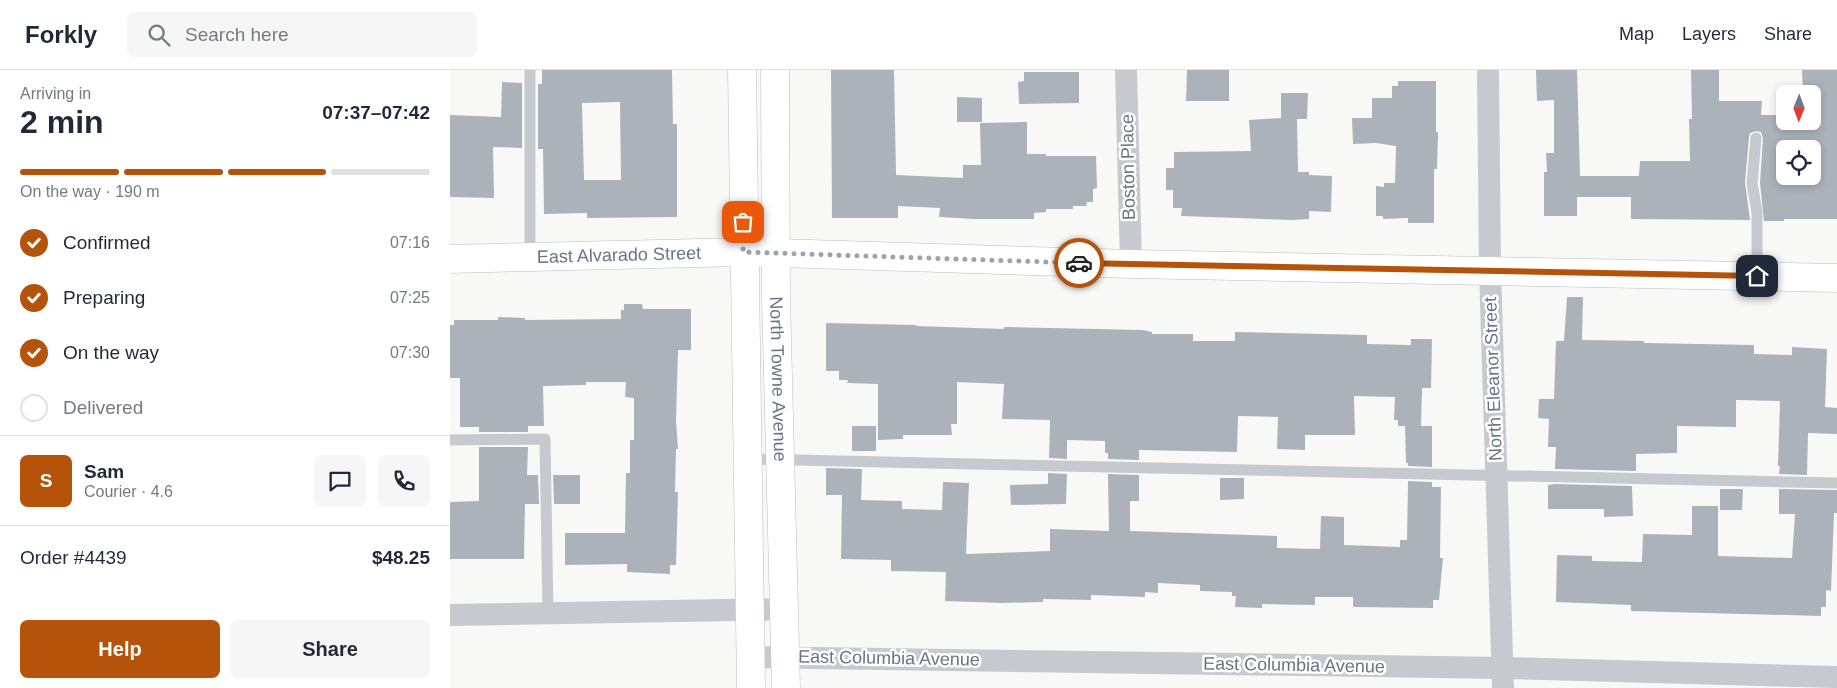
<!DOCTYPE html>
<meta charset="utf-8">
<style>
body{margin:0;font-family:Helvetica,sans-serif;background:#f6f6f7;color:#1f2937;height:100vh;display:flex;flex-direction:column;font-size:19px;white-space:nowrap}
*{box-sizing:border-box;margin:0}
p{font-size:16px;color:#747a83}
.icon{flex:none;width:28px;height:28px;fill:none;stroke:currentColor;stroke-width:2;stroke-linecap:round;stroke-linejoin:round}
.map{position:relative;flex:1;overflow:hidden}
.sheet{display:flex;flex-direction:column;background:#fff;width:450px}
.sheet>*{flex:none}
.needle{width:32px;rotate:181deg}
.controls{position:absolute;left:1326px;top:15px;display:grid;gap:10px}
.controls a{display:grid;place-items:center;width:45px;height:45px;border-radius:8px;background:#fff;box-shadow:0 2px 8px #0003;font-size:25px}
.pin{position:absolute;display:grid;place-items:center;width:42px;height:42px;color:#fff;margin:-21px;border-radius:10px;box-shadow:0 2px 8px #0006}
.courier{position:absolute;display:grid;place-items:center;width:50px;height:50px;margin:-25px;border:4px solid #b45309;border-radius:50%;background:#fff;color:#222;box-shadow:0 1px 6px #0007}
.headline em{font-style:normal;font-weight:600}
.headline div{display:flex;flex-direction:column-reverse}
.headline{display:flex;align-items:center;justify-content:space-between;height:85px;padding:0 20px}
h1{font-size:32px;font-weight:600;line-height:38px}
.bar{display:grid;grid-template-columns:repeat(4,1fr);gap:8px 5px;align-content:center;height:60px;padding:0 20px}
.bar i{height:6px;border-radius:4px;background:#e0e1e3}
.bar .current{background:#b45309}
.bar p{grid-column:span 4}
.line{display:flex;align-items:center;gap:12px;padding:0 20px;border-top:1px solid #e0e1e3}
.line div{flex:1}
.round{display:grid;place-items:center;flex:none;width:52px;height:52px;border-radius:8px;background:#f6f6f7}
ol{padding:0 20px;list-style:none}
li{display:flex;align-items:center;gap:15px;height:55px}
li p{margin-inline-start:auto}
li .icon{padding:5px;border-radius:50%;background:#b45309;color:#fff;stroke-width:4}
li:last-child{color:#747a83}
li i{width:28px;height:28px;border:2px solid #e0e1e3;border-radius:50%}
.button{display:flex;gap:10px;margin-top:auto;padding:10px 20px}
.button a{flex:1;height:58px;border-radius:8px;background:#b45309;color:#fff;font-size:20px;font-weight:600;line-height:58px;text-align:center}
.button a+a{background:#f6f6f7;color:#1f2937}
header{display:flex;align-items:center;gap:30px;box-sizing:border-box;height:70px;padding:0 25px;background:#fff;border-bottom:1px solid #e0e1e3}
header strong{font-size:24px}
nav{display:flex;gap:28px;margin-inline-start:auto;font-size:18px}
.search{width:350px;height:45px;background:#f6f6f7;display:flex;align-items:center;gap:12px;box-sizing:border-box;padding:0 18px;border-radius:8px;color:#747a83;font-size:19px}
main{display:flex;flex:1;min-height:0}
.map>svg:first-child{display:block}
</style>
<header>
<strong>Forkly</strong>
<div class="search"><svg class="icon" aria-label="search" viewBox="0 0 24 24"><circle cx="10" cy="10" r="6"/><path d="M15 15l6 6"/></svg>Search here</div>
<nav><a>Map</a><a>Layers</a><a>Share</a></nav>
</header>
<main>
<section class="sheet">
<div class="headline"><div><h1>2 min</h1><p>Arriving in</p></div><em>07:37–07:42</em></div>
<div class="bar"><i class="current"></i><i class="current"></i><i class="current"></i><i></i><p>On the way · 190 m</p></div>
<ol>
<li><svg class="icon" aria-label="check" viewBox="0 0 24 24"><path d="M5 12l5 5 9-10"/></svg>Confirmed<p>07:16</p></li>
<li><svg class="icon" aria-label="check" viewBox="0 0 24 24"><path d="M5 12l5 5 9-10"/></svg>Preparing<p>07:25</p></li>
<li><svg class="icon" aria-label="check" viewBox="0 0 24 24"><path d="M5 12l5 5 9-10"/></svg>On the way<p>07:30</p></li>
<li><i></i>Delivered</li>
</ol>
<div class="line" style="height:90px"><b class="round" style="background:#b45309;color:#fff">S</b><div><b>Sam</b><p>Courier · 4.6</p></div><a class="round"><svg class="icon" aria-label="chat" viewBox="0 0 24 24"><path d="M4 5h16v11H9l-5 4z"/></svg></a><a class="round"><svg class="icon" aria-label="phone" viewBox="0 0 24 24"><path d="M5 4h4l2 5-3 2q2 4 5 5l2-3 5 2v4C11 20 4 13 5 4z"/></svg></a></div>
<div class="line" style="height:65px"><div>Order #4439</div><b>$48.25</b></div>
<div class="button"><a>Help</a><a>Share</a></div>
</section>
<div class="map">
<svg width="1387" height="618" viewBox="0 0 1387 618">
<rect width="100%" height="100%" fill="#f8f9f6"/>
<g fill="#acb2ba" fill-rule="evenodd">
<path d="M92,0h130l1,54h4v93l-90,1v-5l-43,1 -1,-65h-5v-65h4zM170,32l1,78h-37l-2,-77z"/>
<path d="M381,0h63l2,105 67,3v-13h18l-1,-42 47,-1v32h19v2h50l1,32 -4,1v13h-6l-1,4h-13v3h-27v3l-12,1v6h-60l-35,-2 1,-9 -42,-2v12h-66z"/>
<path d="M737,0h42v31h-43z"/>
<path d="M1086,0h41l3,106h59l1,-15h50l-1,-42h3l-1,-49h28v31h43l-1,14h24v6h27v-27h-9l-1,-24h35v149h-53v2h-20l-4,-38 3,-45 -2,-6 -5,-1 -6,2 -1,4 -4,45 5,38 -119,-1v-22h-54v19h-33v-44h3l-1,-19h8v-53l-17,1zM1335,79h27v27h-27z"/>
<path d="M574,2h55v31l-60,1 -1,-22 6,-1z"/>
<path d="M948,11h38v51h2l-1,37h-3v54h-26v-5l-25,1v-3h-7v-30l8,1v-4h11l1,-37 -20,-3 -23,1 -1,-26h20v-20h20v-12h6z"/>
<path d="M52,12l20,1v65l-29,-1 1,51 -44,-1v-82l51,2z"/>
<path d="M831,23h27l-1,26h-10l1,53h11v3l23,1 -1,36 -22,-1v8l-16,1 -112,-4 1,-8h-9v-18h-7v-22h8v-16l77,-1 -2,-31 32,-2z"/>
<path d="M507,27l25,1v24h-25z"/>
<path d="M1117,227h16l-1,43 62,1v2l110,2v9l38,1v-8l35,2 -2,58 12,1v26l-29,-1 -1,42 -28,-1 1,-8h-2l2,-65 -44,-1v27l-59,-1v27l-41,1v17l-81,-2 1,-22h-8l1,-28 -11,-1 1,-19h15l2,-58h8z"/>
<path d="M174,234h18l1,5h48v41h-13l-2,71 2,28h-2l-1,43h3l-2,73h-6v9l-43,-2v-8l-62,1v-32h60l1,-60h4v-33h4v-42l-9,-1 1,-15h-40v3l-43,1 1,40h-16v6h-49v-5h-19v-49h-10v-53h4v-5h44v-3l27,1v2l96,-1v-9h3z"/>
<path d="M376,253l90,2v1l88,3v-2l139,3 9,2v2h41v7h42v-9l132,3v9l44,1v-6h21l-1,49h-9l-1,38h-23v-6h-4l1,-23 -41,-1 1,39h-50v15l-28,-1 1,-32 -40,-1 -1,36 -98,-2v10l-31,-1v-6h-3v-12l-38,-1v19l-18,-1 1,-38 -48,-1 2,-35 -47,-2v42h-6l1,11h-49v4l-25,1v-56l-31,-1 1,-3h-9v-9h-13z"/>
<rect x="402" y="356" width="24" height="25"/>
<path d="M955,356h27v41l-24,-1v-3h-2z"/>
<path d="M29,377h49l-1,28h11l1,29h-14l-1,55h-74v-57l29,-1z"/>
<path d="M376,398l36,1 -1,31 41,1v8l40,1 1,-28 26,1 -3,71 84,-3v-22l59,2 -1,-57 31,1v26h-9v30l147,5v12l43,1 1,-33 23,1v28l56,2v-7h7l1,-59 24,1v5h9l-1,71h3l-4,42h-6v8l-80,-1v-10h-38v8l-53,-1v4l-27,-1 1,-11h-4v-4l-32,-1v-6l-42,-2v10l-13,-1v5l-54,-2v5l-48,-1v3l-41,1 -57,-2 1,-29 -55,-1v-11l-50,-1 1,-64h-16z"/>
<path d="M598,403l19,1 -1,30 -55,1 -1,-20 38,-1z"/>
<path d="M103,405h27v29h-26z"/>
<path d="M770,408h24v21l-24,1z"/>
<path d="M1105,414l77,2 1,30 -29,1v-8h-56v-24z"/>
<path d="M1270,419h23l-1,21h-22z"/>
<path d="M1329,419l58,1v23h-3l-3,78 -5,-1v17h-5v9l-190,-5v-6l-75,-3 1,-47 35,1v5l50,1 1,-28 49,1v-29h26v50l74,2 3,-44h-16z"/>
</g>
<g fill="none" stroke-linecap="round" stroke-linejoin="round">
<defs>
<g id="secondary">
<path id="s1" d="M0,189l293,-7 388,12 706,14"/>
</g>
<g id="primary">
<path d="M292,0l9,618"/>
<path id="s2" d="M325,0l1,229 10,389"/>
</g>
</defs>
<use href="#secondary" stroke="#b8bcc2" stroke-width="29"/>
<use href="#primary" stroke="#b9bcc1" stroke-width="29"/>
<g stroke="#c6c9cd" stroke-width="11">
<path d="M1306,68l-4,45 5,29v64"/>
<path d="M80,187v-187"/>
<path d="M0,370l95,-1 3,174"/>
<path d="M298,389l1089,24"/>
</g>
<g stroke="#c6c9cd" stroke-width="22">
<path d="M676,0l5,194"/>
<path d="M1038,0l2,201 13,417"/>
<path d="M0,545l335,-6"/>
<path d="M300,587l753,11 334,9"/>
</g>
<use href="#secondary" stroke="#fff" stroke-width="28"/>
<use href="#primary" stroke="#fff" stroke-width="28"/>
</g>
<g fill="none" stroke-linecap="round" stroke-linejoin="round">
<path stroke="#9aa3ae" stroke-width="5" stroke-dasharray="0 9" d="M293,152v30l336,11"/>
<path stroke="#b45309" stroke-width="6" d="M629,193l678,13"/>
</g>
<g text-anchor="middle" stroke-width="5" stroke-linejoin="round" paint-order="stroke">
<g font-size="18" fill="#687587" stroke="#fff">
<text transform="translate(678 97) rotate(-91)" y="6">Boston Place</text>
<text dy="6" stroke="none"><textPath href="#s1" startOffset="169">East Alvarado Street</textPath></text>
<text dy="6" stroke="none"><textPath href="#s2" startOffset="309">North Towne Avenue</textPath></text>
<text transform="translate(1043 309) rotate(-92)" y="6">North Eleanor Street</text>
<text transform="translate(439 588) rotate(1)" y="6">East Columbia Avenue</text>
<text transform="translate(844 595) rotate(1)" y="6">East Columbia Avenue</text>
</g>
</g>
</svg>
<div class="controls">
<a><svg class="needle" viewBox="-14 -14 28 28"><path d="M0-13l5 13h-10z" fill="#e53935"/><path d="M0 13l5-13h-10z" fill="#747a83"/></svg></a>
<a><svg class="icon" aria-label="locate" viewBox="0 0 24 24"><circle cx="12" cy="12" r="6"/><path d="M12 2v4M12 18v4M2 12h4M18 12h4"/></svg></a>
</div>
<div class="pin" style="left:293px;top:152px;background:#ea580c"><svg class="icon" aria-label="bag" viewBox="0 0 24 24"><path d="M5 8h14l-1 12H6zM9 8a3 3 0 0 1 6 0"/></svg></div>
<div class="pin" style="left:1307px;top:206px;background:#1f2937"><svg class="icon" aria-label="home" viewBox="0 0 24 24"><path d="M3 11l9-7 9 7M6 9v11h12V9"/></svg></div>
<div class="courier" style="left:629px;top:193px"><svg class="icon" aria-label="car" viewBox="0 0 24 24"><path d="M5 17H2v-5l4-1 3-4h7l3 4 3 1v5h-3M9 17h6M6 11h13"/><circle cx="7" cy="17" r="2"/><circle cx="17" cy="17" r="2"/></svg></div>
</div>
</main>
